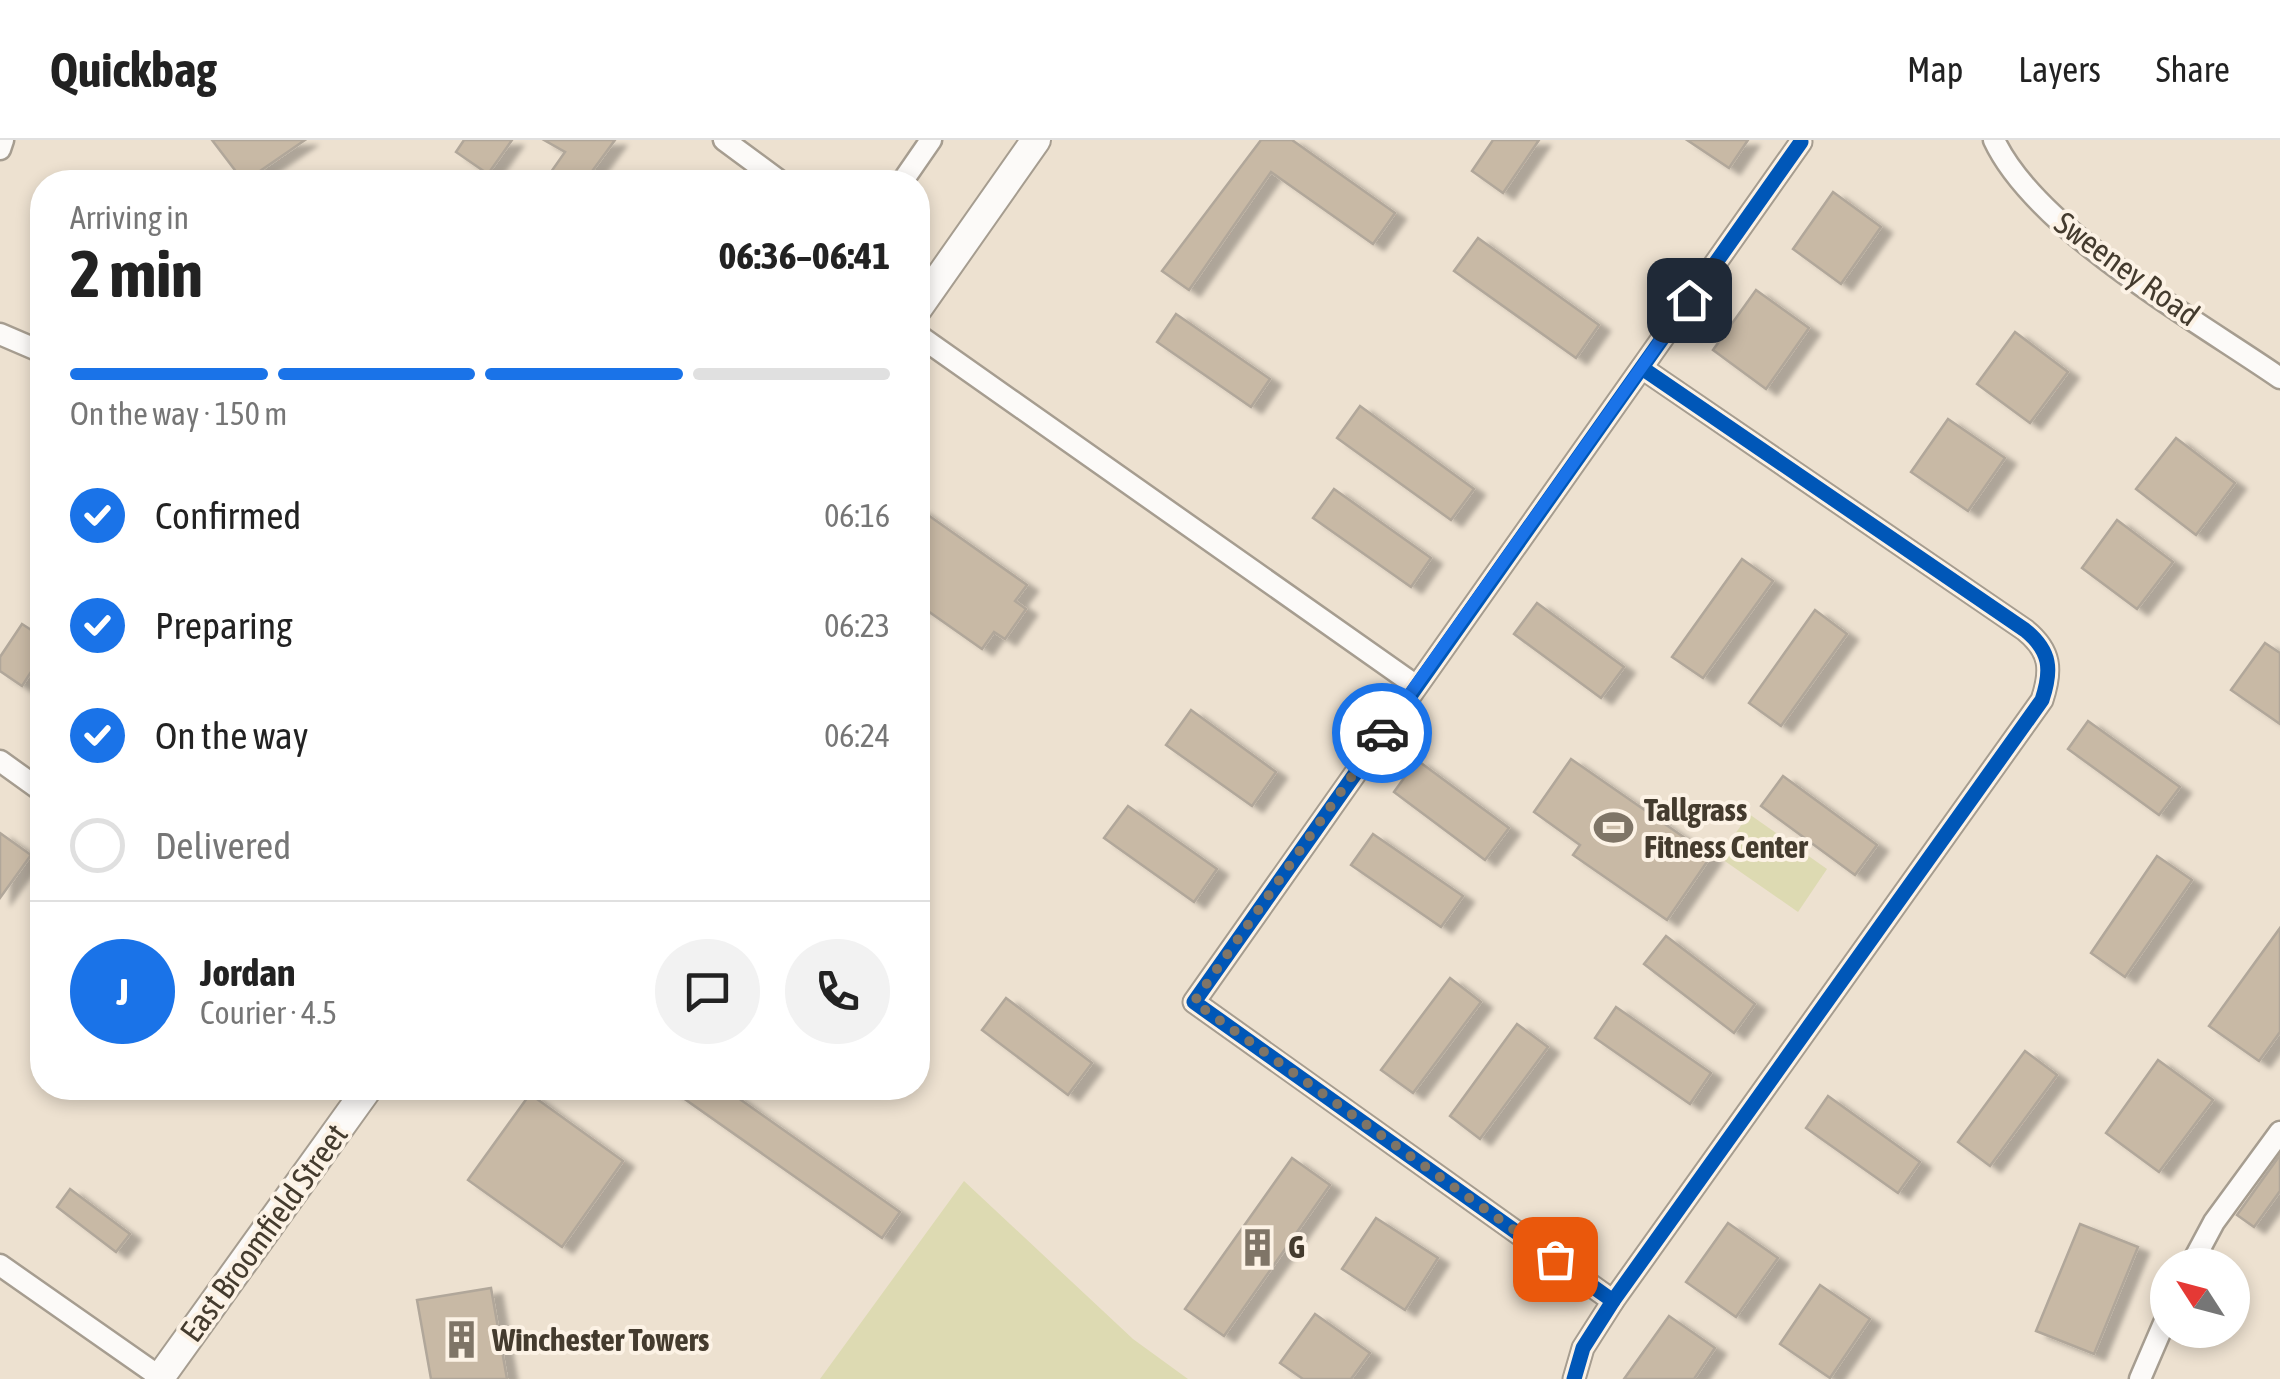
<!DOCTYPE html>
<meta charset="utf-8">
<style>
body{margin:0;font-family:"Asap Condensed",sans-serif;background:#f2f2f2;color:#222;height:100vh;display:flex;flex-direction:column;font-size:38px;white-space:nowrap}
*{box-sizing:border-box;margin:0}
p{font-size:32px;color:#767676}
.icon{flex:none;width:55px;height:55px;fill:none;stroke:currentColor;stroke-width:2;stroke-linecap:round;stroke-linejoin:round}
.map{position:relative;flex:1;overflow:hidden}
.details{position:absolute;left:30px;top:30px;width:900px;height:930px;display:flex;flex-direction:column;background:#fff;border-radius:40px;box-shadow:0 5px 15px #0003}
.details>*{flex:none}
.needle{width:65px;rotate:306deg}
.buttons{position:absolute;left:2150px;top:1108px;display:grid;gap:20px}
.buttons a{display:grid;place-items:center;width:100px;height:100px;border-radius:50%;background:#fff;box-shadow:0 5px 15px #0003;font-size:50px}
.pin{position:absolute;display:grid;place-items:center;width:85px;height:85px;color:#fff;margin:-42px;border-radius:20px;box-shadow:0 5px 15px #0006}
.courier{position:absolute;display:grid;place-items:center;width:100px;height:100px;margin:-50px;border:8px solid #1a73e8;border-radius:50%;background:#fff;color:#222;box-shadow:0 2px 12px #0007}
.summary em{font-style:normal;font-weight:700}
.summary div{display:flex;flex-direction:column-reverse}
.summary{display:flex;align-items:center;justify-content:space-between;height:170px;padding:0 40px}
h1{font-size:65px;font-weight:700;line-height:75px}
.bar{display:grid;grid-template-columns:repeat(4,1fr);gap:15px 10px;align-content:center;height:120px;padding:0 40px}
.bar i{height:12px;border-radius:8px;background:#e0e0e0}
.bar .current{background:#1a73e8}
.bar p{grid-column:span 4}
.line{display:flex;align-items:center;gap:25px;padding:0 40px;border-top:2px solid #e0e0e0}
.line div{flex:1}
.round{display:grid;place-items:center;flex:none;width:105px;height:105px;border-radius:52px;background:#f2f2f2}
ol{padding:0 40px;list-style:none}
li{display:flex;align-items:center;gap:30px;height:110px}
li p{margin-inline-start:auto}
li .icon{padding:10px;border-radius:50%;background:#1a73e8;color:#fff;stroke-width:4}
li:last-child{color:#767676}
li i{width:55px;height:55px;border:5px solid #e0e0e0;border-radius:50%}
header{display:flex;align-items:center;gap:60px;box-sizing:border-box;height:140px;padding:0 50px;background:#fff;border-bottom:2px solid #e0e0e0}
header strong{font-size:48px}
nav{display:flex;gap:55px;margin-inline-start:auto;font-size:35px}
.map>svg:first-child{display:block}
</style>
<header>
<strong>Quickbag</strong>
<nav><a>Map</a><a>Layers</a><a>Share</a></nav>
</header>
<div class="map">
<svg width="2280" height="1239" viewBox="0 0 2280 1239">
<defs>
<filter id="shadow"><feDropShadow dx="11" dy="6" stdDeviation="2.5" flood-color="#0004"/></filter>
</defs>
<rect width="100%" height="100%" fill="#ede1d0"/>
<g fill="#dddab2">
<path d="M1749,674l78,55 -29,43 -79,-55z"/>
<path d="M964,1041l169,158 55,40h-368z"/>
</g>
<g fill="#c8b9a5" stroke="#b1a79a" stroke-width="2.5" filter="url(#shadow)">
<path d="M212,0h93l-61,42z"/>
<path d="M464,0h48l-24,34 -32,-22z"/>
<path d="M544,0h71l-22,30 15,12h-64l21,-30z"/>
<path d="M1261,0h31l103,73 -22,31 -102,-72 -82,118 -27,-19z"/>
<path d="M1493,0h46l-36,53 -31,-22z"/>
<path d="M1687,0h61l-19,28z"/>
<path d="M1833,52l48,35 -40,57 -48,-35z"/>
<path d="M1478,98l121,87 -23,33 -122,-87z"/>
<path d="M1756,150l53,38 -43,61 -53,-39z"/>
<path d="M1176,174l94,65 -19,28 -94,-65z"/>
<path d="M2015,192l53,40 -38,51 -53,-39z"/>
<path d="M1360,266l114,83 -23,31 -114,-82z"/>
<path d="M1948,279l57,39 -37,53 -57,-39z"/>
<path d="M2176,298l59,45 -39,52 -60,-46z"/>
<path d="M1334,349l97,69 -20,29 -98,-69z"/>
<path d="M918,368l109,77 -12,16 11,8 -21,30 -11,-7 -12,17 -64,-45z"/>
<path d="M2117,380l56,42 -36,47 -55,-41z"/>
<path d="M1742,419l31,22 -70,97 -31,-21z"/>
<path d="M1537,463l87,64 -23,31 -87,-64z"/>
<path d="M1815,470l32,24 -66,92 -32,-23z"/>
<path d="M22,484l20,13v18l-20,31 -22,-15v-14z"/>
<path d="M2265,503l15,10v71l-49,-34z"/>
<path d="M1191,570l85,62 -24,34 -86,-61z"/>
<path d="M2088,581l92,66 -21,28 -91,-66z"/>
<path d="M1571,619l140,97 -44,64 -94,-65 7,-10 -46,-33z"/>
<path d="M1417,620l92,68 -24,32 -91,-68z"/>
<path d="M1783,636l94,69 -22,30 -94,-69z"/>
<path d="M1128,666l89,63 -23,33 -90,-64z"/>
<path d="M0,693l31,22 -31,43z"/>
<path d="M1373,694l90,62 -22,31 -90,-62z"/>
<path d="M2157,716l35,24 -67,97 -34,-24z"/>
<path d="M2280,788v104l-21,29 -50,-35z"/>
<path d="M1666,796l89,68 -21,29 -90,-69z"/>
<path d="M1450,838l31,24 -68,91 -32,-23z"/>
<path d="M1006,858l86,65 -24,32 -86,-65z"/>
<path d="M1616,867l95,66 -21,31 -95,-66z"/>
<path d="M1517,884l31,23 -68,92 -30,-23z"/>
<path d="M2025,911l32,24 -67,91 -32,-24z"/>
<path d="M2158,920l55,40 -54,72 -53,-39z"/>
<path d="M669,948h55l176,124 -18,26z"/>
<path d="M530,954l93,67 -61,86 -94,-67z"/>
<path d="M1828,956l92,66 -22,31 -92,-65z"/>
<path d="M2280,1015v36l-26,36 -17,-12z"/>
<path d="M1292,1018l38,27 -106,151 -39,-27z"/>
<path d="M70,1049l60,45 -14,18 -59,-45z"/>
<path d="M1376,1078l62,40 -33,52 -63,-41z"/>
<path d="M1728,1083l50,35 -42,59 -50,-35z"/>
<path d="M2080,1084l58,23 -44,107 -58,-23z"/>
<path d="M1820,1145l50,34 -40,59 -50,-34z"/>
<path d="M491,1148l16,91h-76l-14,-79z"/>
<path d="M1315,1174l55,39 -19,26h-48l-23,-16z"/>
<path d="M1669,1176l46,32 -21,31h-70z"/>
</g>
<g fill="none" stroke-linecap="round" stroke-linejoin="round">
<defs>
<g id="minor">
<path d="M724,0l57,42"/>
<path d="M1994,0c42,90 202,180 286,238"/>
<path d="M0,9l3,-9"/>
<path d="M902,42l29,-42"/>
<path d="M0,194l42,18"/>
<path d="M918,195l497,350"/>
<path d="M0,621l42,30"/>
<path d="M0,1125l160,112"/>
<path d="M2191,1125l23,-43 66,-90"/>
<path d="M1613,1161l-419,-299 607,-860"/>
<path d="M1574,1239l9,-31 30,-47 429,-601c10,-30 9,-49 -17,-70l-383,-262"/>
<path d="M2140,1239l28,-65"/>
</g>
<g id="secondary">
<path d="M918,168l118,-168"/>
<path d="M159,1239l209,-291"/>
</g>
</defs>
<use href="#minor" stroke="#a69d90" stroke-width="25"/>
<use href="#secondary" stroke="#a69d90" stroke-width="32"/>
<use href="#minor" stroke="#fcfaf8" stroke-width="20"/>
<use href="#secondary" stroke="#fcfaf8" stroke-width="28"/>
<defs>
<g id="cycleway">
<path d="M1613,1161l-419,-299 607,-860"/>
<path d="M1574,1239l9,-31 30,-47 429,-601c10,-30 9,-49 -17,-70l-383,-262"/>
</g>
</defs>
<use href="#cycleway" stroke="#fcf2e5" stroke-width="21"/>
<use href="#cycleway" stroke="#0057b8" stroke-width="15"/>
</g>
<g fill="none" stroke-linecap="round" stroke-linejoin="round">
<path stroke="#7f7567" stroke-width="10" stroke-dasharray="0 18" d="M1382,593l-188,269 361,257"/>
<path stroke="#1a73e8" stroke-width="12" d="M1382,593l307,-433"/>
</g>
<defs>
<symbol id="stadium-bare" viewBox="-9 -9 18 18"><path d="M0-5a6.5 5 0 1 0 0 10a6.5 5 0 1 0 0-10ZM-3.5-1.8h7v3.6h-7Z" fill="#7f7567" stroke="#fcf2e5" stroke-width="2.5" paint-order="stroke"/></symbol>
<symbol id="building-bare" viewBox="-9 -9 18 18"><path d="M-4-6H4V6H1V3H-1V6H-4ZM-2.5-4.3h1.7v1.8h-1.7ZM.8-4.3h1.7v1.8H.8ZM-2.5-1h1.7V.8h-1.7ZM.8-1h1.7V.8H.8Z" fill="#7f7567" stroke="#fcf2e5" stroke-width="2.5" paint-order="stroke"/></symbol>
</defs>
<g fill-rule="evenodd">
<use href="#stadium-bare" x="1586" y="660" width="55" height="55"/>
<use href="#building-bare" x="1230" y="1080" width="55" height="55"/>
<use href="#building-bare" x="434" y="1172" width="55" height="55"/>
</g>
<g text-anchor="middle" stroke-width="8" stroke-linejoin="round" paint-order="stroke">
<g font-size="32" fill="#443b2e" stroke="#fcf2e5">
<text transform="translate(2127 129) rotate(36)" y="11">Sweeney Road</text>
<text transform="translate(264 1093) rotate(-54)" y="11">East Broomfield Street</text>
</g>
<g font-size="32" font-weight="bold" fill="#443b2e" stroke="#fcf2e5" text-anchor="start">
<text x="1644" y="681">Tallgrass<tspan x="1644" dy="37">Fitness Center</tspan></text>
<text x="1288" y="1118">G</text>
<text x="492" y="1211">Winchester Towers</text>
</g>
</g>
</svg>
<div class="buttons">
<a><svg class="needle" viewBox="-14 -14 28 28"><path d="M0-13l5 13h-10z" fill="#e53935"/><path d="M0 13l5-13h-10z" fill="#767676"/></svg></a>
</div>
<div class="pin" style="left:1555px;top:1119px;background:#ea580c"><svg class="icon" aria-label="bag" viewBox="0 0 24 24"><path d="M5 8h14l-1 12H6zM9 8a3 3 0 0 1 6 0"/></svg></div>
<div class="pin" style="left:1689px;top:160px;background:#1f2937"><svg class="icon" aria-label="home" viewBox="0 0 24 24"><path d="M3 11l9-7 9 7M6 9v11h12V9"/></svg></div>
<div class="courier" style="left:1382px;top:593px"><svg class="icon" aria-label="car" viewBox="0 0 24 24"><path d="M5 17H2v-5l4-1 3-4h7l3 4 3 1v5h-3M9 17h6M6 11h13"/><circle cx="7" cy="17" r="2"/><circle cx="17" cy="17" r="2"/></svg></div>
<section class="details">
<div class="summary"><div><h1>2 min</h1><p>Arriving in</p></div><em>06:36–06:41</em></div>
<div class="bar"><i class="current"></i><i class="current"></i><i class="current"></i><i></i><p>On the way · 150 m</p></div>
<ol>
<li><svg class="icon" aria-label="check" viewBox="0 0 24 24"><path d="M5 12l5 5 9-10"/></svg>Confirmed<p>06:16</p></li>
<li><svg class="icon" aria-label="check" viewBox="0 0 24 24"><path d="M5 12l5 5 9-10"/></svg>Preparing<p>06:23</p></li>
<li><svg class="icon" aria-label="check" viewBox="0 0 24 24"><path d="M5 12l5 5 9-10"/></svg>On the way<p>06:24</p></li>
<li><i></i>Delivered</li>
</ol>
<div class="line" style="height:180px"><b class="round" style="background:#1a73e8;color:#fff">J</b><div><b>Jordan</b><p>Courier · 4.5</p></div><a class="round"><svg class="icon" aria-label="chat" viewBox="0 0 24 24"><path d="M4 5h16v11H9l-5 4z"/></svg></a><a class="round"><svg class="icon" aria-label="phone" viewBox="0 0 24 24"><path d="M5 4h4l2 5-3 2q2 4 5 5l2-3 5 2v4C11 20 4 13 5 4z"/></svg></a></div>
</section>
</div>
